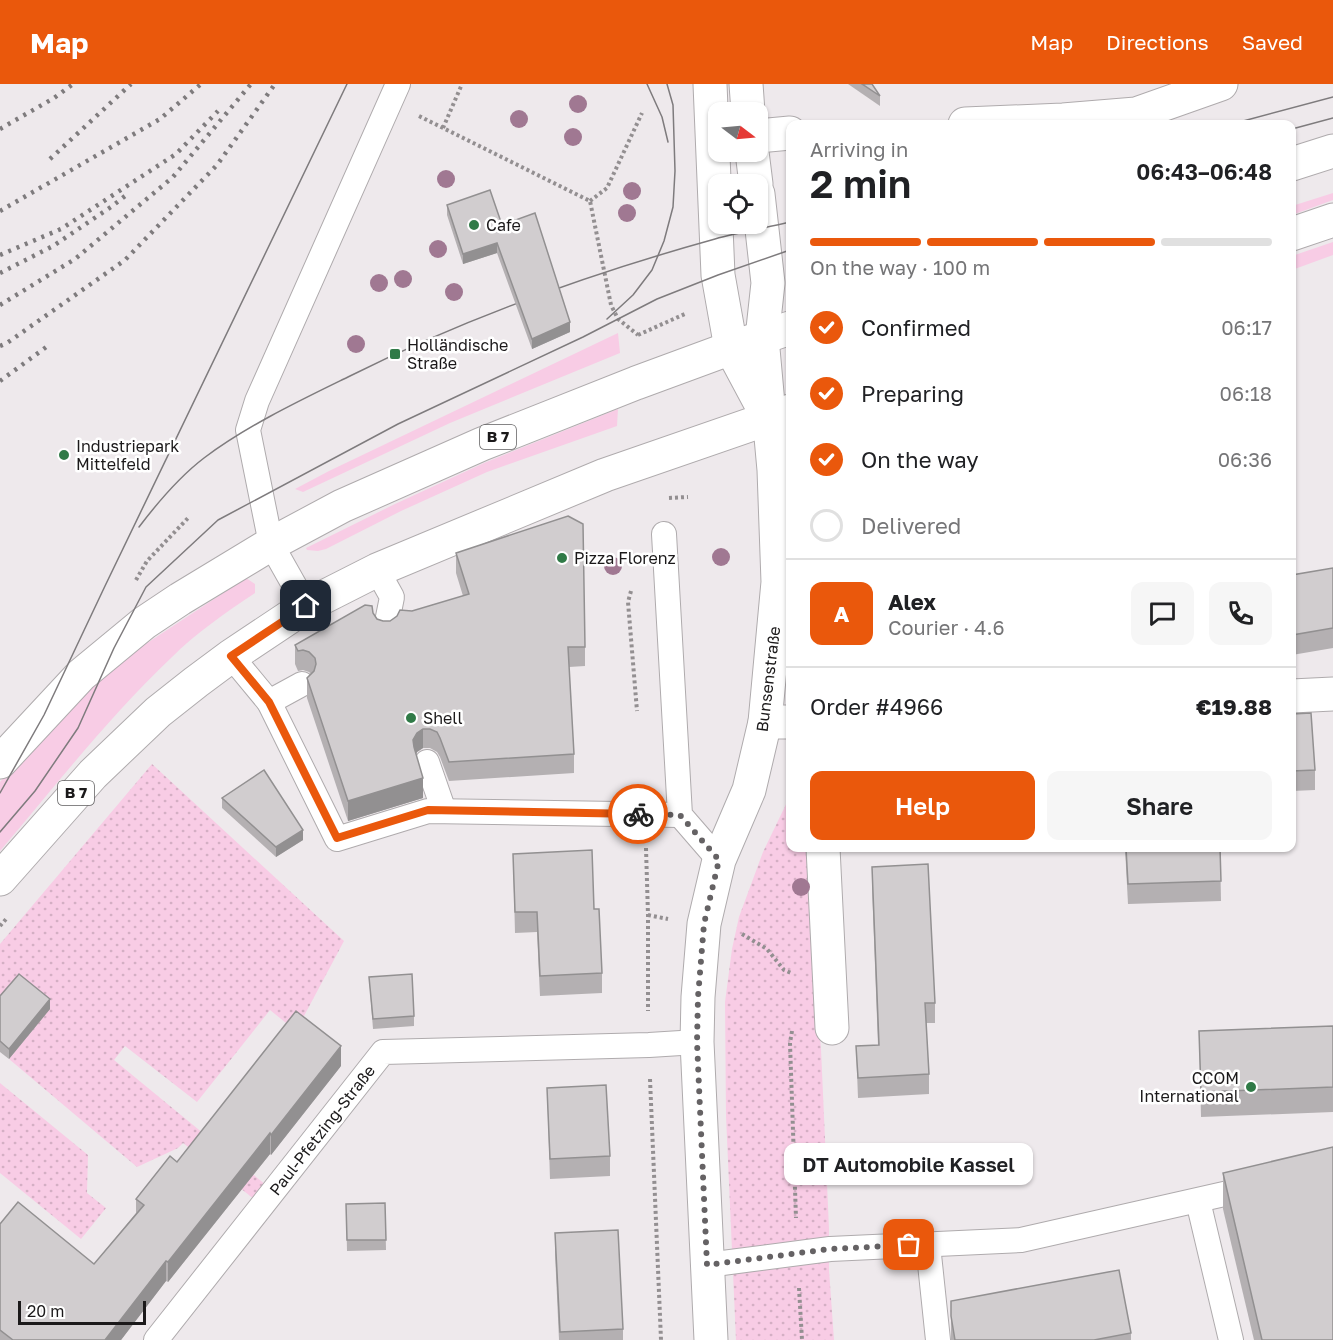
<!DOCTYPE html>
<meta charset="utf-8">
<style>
body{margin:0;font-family:"Golos Text",sans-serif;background:#f6f6f6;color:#202124;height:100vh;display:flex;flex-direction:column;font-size:22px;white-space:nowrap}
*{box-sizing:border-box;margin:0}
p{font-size:20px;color:#757577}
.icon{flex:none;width:33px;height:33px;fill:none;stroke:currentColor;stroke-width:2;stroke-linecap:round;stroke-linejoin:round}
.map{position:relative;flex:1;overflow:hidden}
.sheet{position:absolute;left:786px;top:36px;width:510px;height:732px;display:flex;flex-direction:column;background:#fff;border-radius:12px;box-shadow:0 2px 4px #0004}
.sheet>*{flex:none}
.needle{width:39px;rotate:106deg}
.controls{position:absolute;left:708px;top:18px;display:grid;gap:12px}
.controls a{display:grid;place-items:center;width:60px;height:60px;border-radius:12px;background:#fff;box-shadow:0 2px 4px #0004;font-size:30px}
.scale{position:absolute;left:18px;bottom:15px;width:128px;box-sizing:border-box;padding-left:6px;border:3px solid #1b191a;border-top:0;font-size:16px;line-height:21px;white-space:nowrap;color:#1b191a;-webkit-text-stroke:4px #fff;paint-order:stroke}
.pin{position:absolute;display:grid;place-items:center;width:51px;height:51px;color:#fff;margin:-26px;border-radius:12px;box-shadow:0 3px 9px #0006}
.courier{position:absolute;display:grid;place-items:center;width:60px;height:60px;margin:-30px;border:4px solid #ea580c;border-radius:50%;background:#fff;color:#222;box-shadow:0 2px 8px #0007}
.bubble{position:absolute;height:42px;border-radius:12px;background:#fff;box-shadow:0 2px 4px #0004;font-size:20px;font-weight:600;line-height:42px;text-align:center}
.headline em{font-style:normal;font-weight:600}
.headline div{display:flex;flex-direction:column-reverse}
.headline{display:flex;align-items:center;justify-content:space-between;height:102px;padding:0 24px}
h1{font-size:39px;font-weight:600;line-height:45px}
.bar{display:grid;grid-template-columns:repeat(4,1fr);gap:9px 6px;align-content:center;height:72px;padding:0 24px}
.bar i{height:8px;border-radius:4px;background:#e0e0e0}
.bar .selected{background:#ea580c}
.bar p{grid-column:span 4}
.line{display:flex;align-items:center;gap:15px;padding:0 24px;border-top:2px solid #e0e0e0}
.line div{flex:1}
.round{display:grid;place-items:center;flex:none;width:63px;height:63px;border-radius:12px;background:#f6f6f6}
ol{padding:0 24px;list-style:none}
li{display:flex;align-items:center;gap:18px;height:66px}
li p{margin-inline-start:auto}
li .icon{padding:6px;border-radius:50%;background:#ea580c;color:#fff;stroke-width:4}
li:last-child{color:#757577}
li i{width:33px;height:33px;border:3px solid #e0e0e0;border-radius:50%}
.action{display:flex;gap:12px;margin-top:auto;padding:12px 24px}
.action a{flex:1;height:69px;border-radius:12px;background:#ea580c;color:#fff;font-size:24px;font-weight:600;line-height:69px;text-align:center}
.action a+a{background:#f6f6f6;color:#202124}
header{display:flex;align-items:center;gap:36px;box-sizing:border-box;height:84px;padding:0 30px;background:#ea580c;color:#fff}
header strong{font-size:28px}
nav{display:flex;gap:33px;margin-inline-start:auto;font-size:21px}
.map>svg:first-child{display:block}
</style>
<header>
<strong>Map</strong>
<nav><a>Map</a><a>Directions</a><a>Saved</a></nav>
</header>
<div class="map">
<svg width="1333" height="1256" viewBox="0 0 1333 1256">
<defs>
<pattern id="park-dots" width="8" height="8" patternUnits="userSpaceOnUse" patternTransform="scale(1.5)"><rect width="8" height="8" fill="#f8cce5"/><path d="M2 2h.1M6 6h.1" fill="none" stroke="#d4afc4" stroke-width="1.8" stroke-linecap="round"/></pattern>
</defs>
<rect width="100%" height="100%" fill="#eee9ec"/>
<g fill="#f8cce5">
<path d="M1333,109v7l-41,15v-9z"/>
<path d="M1333,158v13l-41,15v-14z"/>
<path d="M618,249l2,20 -170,70 -147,69 -8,-3 34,-18z"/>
<path d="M618,325l-1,17 -130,46 -86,39 -75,38 -8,2 -11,-1 -1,-2 89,-44 89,-41z"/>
<path d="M246,494l9,6v9c-30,20 -59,40 -84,65 -62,59 -116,128 -171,193v-69l40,-46 52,-52 37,-29z"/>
</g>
<g fill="url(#park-dots)">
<path d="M152,680l192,177 -48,90 -26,-21 -73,92 -72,-56 -11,14 152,125 -12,14 -71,-56 -5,5 -41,19 -128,-108 40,-50 -49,-2v-63z"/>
<path d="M790,712v52h16l3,60 12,141 8,180v41l5,70h-98l-10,-224 -1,-114 7,-53 7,-32 24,-65z"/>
<path d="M0,999l88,72 -1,38 19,15 -25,31 -81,-66z"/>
</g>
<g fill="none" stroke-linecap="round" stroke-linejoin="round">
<defs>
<g id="lane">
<path d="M664,450l16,281 39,45"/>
<path d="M377,486l15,27 -6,30"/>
<path d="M306,522l-35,-62 -23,-114 9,-29 141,-317"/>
<path d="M231,572l38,46 68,137 91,-28 252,4"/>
<path d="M269,618l33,-18"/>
<path d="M427,678l17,49"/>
<path d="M1198,1117l33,139"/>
<path d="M928,1161l10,95"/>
<path d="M707,1181l123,-16 191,-9 234,-53"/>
<path d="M156,1256l227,-288 266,-7 48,-3"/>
</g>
<g id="street">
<path d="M965,40l98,-4 73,-6 85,-30"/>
<path d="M758,52l32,-3"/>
<path d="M1292,612l41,-2"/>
<path d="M765,638h25"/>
<path d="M823,764l9,180"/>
</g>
<g id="secondary">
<path d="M710,0l8,191 13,73 31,58"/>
<path d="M746,0l2,28"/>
<path d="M752,68l4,32"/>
<path d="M711,1256l-14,-298 1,-45 6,-73 15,-64 30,-70 16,-68 13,-140 -4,-112 -12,-132 6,-55 -10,-89"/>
</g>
<g id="primary">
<path d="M1292,80l41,-13"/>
<path d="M1292,150l41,-14"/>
<path d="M0,678l81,-87 63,-52 36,-24 91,-55 71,-38 140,-62 154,-61 95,-35 59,-20"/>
<path d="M0,795l93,-105 65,-62 38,-30 35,-26 75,-50 71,-36 228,-95 185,-64"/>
</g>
</defs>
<use href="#lane" stroke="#afabad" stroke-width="26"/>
<use href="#street" stroke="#afabad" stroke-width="35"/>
<use href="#secondary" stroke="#afabad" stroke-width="35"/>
<use href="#primary" stroke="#afabad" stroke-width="35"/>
<g stroke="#938f91" stroke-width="4" stroke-dasharray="3 3" stroke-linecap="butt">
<path d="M419,32l171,85 21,104 7,14 20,16"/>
<path d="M443,44l19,-44"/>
<path d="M590,117l17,-13 35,-75"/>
<path d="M638,251l49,-22"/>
<path d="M669,414l19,-1"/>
<path d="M136,496l11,-19 42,-44"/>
<path d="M631,507l-3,11 9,109"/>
<path d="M646,764l2,67v96"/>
<path d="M648,831l20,4"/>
<path d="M0,842l7,-8"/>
<path d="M742,850l25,15 17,21 7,3"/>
<path d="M792,947l-2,12 6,175"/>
<path d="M650,995l11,261"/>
<path d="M799,1204l3,52"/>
</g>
<use href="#lane" stroke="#fff" stroke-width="24"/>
<use href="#street" stroke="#fff" stroke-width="33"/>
<use href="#secondary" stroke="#fff" stroke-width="33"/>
<use href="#primary" stroke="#fff" stroke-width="33"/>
<g stroke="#7e7b7d" stroke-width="1.5">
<path d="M647,0l15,33 6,25"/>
<path d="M1232,40l101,-27"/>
<path d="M1292,45l41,-11"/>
<path d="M607,235l26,-24 19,-25 12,-29 9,-34 2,-36 -2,-66 -6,-21"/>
<path d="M139,443c19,-25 40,-50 65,-69 44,-33 97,-58 146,-82 118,-59 239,-102 365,-137 25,-7 50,-11 75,-17"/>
<path d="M0,709l44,-78 61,-129 242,-502"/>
<path d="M0,748l35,-41 43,-63 36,-80 32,-61 72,-67 180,-96 185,-87 74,-38 61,-24 72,-25"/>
</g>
<g stroke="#7e7b7d" stroke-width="4.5" stroke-dasharray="3 6" stroke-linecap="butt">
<path d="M0,45l54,-31 19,-14"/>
<path d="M50,75l81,-75"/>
<path d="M0,127l160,-92 41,-35"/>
<path d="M0,171l61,-26 115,-75 42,-43"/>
<path d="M0,189l53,-27 58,-39 14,-11"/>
<path d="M0,221l75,-46 98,-82 78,-93"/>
<path d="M0,262l7,-3 118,-83 92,-95 58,-81"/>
<path d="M0,297l49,-36"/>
</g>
</g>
<g fill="#a07892">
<circle cx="578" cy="20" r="9"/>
<circle cx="519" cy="35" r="9"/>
<circle cx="573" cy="53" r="9"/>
<circle cx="446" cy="95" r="9"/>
<circle cx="632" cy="107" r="9"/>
<circle cx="627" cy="129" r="9"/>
<circle cx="438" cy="165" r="9"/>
<circle cx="403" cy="195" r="9"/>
<circle cx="379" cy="199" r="9"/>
<circle cx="454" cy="208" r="9"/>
<circle cx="356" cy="260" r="9"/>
<circle cx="721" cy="473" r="9"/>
<circle cx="613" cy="482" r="9"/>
<circle cx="801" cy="803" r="9"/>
</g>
<g fill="#b4b0b2">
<path d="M848,0h24l8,12v10z"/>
<path d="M447,121l55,20 68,107 -38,17 -35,-96 -34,11 -16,-49z"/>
<path d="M456,469l129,94v19l-16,1 5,87v19l-125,8 -9,-24 -3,-5 -7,-4h-7l-6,4 -1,2 7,44 -75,23 -41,-123v-20l4,-4 -2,-2 -6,-2 -5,1 -3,-7v-19l78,-32 4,6 6,2h7l22,-10 51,-15 -7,-23z"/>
<path d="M1333,484v80l-41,7v-80z"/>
<path d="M1292,630l23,56v20l-23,1z"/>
<path d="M222,714l81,42 -27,17 -54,-49z"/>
<path d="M1125,764h95l1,53 -93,3z"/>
<path d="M513,770l81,55 8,64v20l-62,3 -3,-64 -22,1z"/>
<path d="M872,783l63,136v20h-9l3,51v20l-71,4 -2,-52 22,-1 -6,-158z"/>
<path d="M369,893l45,39v10l-41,3z"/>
<path d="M0,912l50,13 -41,50 -9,-7z"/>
<path d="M1333,942v86l-132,5 -2,-86z"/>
<path d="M341,982l-70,89 -1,-1 -102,128 -2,-1 -45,59h-121v-116l94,40 42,-51v-14l41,-37z"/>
<path d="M547,1004l63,68v20l-60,3z"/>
<path d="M1223,1089l110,167h-79l-31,-131z"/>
<path d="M385,1119l1,47 -39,1 -1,-47z"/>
<path d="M555,1149l68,96v11h-64l-4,-87z"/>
<path d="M951,1217l180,32v7h-180z"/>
</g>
<g fill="#929091">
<path d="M497,159v10l-34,11v-10z"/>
<path d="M570,238v10l-38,17v-10z"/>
<path d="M423,645v19l-6,4 -4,8v-20l4,-7z"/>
<path d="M423,694v20l-75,23v-20z"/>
<path d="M303,746v10l-27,17v-10z"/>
<path d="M50,915v10l-41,50v-10z"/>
<path d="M341,962v20l-70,89v-20z"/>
<path d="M270,1049v21l-102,128v-20z"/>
<path d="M166,1177v20l-45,59h-16z"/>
</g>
<g fill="#d1cdcf" stroke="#929091" stroke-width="1.5">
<path d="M862,0h10l8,12z"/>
<path d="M490,106l12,35 33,-12 35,109 -38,17 -35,-96 -34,11 -16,-49z"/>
<path d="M568,432l15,8 2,123h-17l6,107 -125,8 -9,-24 -3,-6 -7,-3h-7l-6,4 -4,7 1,7 9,31 -75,23 -41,-123 7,-7 2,-7 -1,-6 -6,-6 -6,-2 -5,1 -3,-6 70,-40 7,1 1,7 4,6 6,2h7l7,-5 3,-6 12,1 57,-17 -13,-41z"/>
<path d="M1333,484v60l-41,7v-60z"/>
<path d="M1311,629l4,57 -23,1v-57z"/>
<path d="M264,686l39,60 -27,17 -54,-49z"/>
<path d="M1126,764h94l1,33 -93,3z"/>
<path d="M592,766l2,59h5l3,64 -62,3 -3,-64h-22l-2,-58z"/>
<path d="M928,780l7,139h-10l4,71 -71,4 -2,-32 23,-1 -7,-178z"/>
<path d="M19,890l31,25 -41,50 -9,-8v-45z"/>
<path d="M412,890l2,42 -41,3 -4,-42z"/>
<path d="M296,927l45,35 -70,89 -1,-2 -102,129 -2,-1 -61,79h-92l-13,-10v-106l18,-22 76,62 50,-59 -8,-6 34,-43 7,6z"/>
<path d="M1333,942v61l-132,5 -2,-61z"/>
<path d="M606,1001l4,71 -60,3 -3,-71z"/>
<path d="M1333,1063v193h-71l-39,-167z"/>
<path d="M385,1119l1,37h-39l-1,-36z"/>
<path d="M618,1146l5,99 -63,3 -5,-99z"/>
<path d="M1119,1186l12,63 -37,7h-139l-4,-24v-15z"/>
</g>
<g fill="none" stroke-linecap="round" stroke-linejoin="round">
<path stroke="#656264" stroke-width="6" stroke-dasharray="0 10.8" d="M638,730l42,1 39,45 -15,64 -6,73 -1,45 10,223 123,-16 79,-4"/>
<path stroke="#ea580c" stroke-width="8" d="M306,522l-75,50 38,46 68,136 91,-28 210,4"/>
</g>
<g fill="#307a47" stroke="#fff" stroke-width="2">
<circle cx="474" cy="141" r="6"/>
<rect x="389" y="264" width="12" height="12" rx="3"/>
<circle cx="64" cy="371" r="6"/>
<circle cx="562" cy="474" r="6"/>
<circle cx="411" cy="634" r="6"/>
<circle cx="1251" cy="1003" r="6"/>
</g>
<g text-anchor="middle" stroke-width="5" stroke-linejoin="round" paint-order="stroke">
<g fill="#fff" stroke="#5f5e5f" stroke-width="1.5">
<rect x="480" y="341" width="36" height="24" rx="4.5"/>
<rect x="58" y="697" width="36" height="24" rx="4.5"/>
</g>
<g font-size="15" font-weight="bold" fill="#1b191a">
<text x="498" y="358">B 7</text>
<text x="76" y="714">B 7</text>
</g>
<g font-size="16" fill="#1b191a" stroke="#fff" text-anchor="start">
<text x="486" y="147">Cafe</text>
<text x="407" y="267">Holländische<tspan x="407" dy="18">Straße</tspan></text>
<text x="76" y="368">Industriepark<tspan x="76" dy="18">Mittelfeld</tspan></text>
<text x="574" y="480">Pizza Florenz</text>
<text x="423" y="640">Shell</text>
<text x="1239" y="1000" text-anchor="end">CCOM<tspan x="1239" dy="18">International</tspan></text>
</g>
<g font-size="16" fill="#1b191a" stroke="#fff">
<text transform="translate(768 595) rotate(-83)" y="6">Bunsenstraße</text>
<text transform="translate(322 1046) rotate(-52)" y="6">Paul-Pfetzing-Straße</text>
</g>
</g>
</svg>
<div class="controls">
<a><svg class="needle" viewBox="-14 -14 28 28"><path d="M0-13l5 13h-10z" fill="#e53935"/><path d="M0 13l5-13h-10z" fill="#757577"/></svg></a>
<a><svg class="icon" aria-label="locate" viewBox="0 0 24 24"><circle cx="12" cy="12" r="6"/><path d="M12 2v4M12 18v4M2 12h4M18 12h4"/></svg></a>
</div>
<div class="scale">20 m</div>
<div class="pin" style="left:909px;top:1161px;background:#ea580c"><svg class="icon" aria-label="bag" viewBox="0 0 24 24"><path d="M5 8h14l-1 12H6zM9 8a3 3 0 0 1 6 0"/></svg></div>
<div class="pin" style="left:306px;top:522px;background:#1f2937"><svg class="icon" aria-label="home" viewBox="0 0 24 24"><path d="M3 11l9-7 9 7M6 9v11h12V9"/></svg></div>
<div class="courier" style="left:638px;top:730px"><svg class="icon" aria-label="bike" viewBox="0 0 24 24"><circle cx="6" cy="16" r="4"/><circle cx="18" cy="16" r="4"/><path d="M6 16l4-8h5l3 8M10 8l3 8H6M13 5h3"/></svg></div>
<div class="bubble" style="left:784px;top:1059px;width:249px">DT Automobile Kassel</div>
<section class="sheet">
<div class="headline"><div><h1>2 min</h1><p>Arriving in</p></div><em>06:43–06:48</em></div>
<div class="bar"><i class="selected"></i><i class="selected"></i><i class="selected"></i><i></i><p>On the way · 100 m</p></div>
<ol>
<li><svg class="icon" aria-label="check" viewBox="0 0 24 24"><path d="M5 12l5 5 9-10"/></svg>Confirmed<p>06:17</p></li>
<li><svg class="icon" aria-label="check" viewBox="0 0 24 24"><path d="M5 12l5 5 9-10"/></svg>Preparing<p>06:18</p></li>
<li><svg class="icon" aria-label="check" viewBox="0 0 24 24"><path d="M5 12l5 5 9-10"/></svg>On the way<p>06:36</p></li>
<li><i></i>Delivered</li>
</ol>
<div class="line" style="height:108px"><b class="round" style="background:#ea580c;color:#fff">A</b><div><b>Alex</b><p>Courier · 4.6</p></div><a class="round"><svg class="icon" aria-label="chat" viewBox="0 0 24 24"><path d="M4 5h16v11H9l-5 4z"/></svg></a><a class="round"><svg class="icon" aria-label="phone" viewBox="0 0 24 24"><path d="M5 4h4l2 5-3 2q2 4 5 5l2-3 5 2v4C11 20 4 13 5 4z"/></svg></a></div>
<div class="line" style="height:78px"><div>Order #4966</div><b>€19.88</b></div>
<div class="action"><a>Help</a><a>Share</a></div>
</section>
</div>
